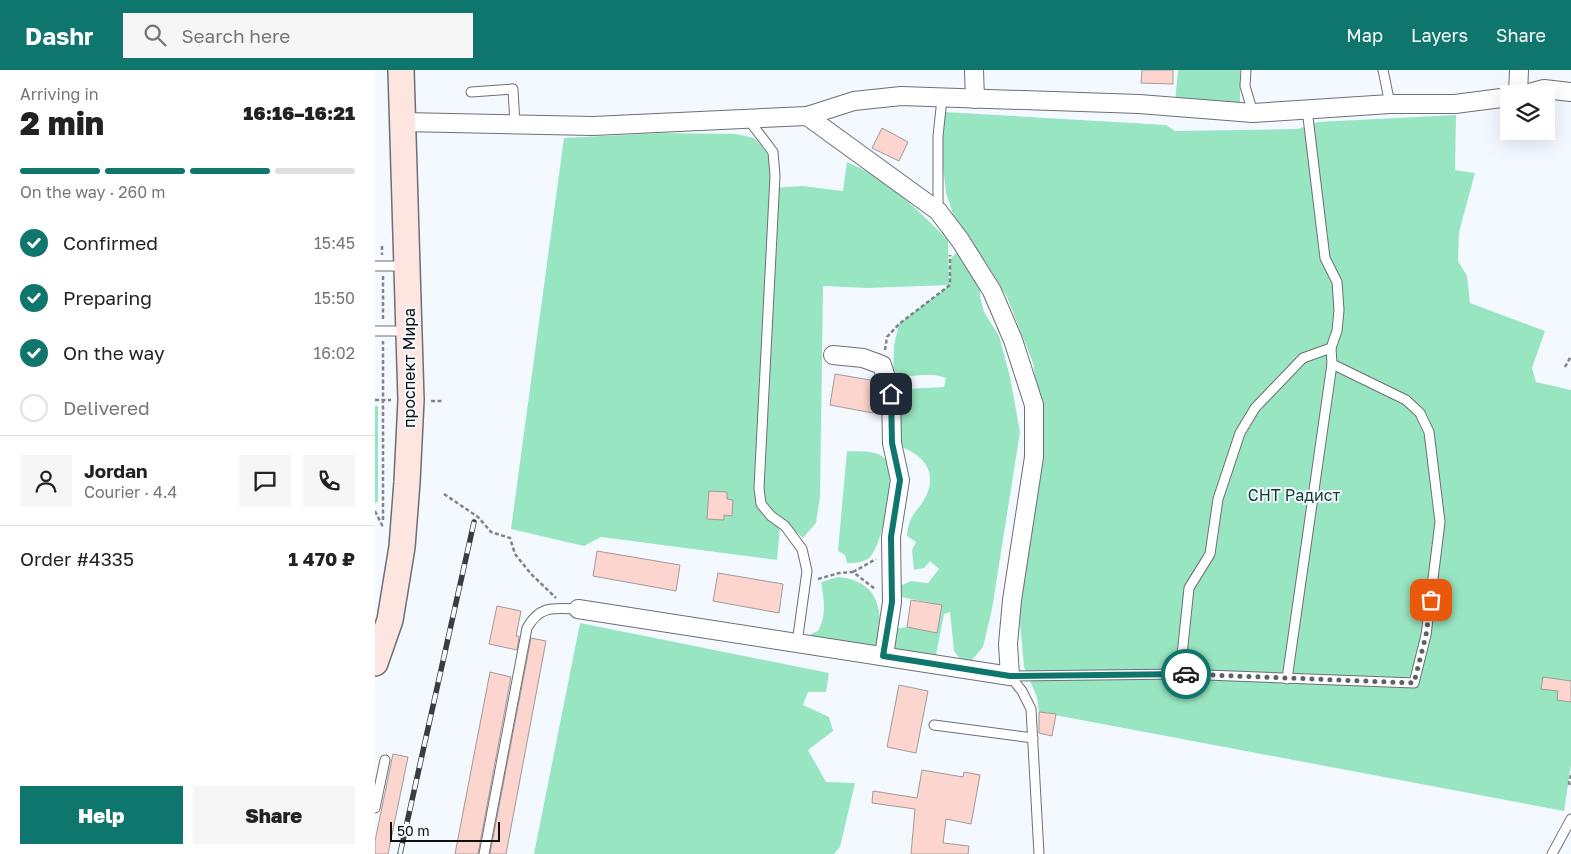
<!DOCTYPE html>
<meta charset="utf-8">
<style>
body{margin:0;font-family:"Golos Text",sans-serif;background:#f6f6f6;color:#222;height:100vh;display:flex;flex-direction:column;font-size:19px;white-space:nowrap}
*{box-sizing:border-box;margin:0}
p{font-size:16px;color:#767676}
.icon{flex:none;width:28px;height:28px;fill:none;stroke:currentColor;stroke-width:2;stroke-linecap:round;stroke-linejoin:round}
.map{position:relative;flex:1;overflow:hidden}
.details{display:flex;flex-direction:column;background:#fff;width:375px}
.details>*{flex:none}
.controls{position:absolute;left:1125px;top:15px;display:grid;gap:10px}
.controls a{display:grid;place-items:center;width:55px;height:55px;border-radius:0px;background:#fff;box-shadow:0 5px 20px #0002;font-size:25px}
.scale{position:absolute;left:15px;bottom:12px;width:110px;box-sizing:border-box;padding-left:5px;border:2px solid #0e0f11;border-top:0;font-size:14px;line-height:18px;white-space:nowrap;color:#0e0f11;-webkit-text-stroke:4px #f4f8ff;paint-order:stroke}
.pin{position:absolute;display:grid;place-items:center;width:42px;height:42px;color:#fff;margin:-21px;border-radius:10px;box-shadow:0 2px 8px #0006}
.courier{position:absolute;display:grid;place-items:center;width:50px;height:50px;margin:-25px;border:4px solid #0f766e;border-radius:50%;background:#fff;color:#222;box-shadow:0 1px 6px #0007}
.summary em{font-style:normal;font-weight:800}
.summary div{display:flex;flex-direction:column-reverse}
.summary{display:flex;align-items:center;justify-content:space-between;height:85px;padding:0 20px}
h1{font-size:32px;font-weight:800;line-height:38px}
.bar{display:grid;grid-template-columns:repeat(4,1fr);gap:8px 5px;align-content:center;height:60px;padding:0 20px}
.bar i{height:6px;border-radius:4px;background:#e0e0e0}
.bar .selected{background:#0f766e}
.bar p{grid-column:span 4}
.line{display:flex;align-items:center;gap:12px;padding:0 20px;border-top:1px solid #e0e0e0}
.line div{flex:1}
.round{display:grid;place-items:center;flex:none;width:52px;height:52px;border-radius:0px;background:#f6f6f6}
ol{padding:0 20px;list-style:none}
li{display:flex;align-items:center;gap:15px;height:55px}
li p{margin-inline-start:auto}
li .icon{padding:5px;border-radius:50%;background:#0f766e;color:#fff;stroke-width:4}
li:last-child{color:#767676}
li i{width:28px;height:28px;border:2px solid #e0e0e0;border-radius:50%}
.cta{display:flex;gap:10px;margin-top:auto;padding:10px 20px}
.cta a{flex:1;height:58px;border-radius:0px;background:#0f766e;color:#fff;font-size:20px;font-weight:800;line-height:58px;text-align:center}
.cta a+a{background:#f6f6f6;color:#222}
header{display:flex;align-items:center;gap:30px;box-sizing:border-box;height:70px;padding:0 25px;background:#0f766e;color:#fff}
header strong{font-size:24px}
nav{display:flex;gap:28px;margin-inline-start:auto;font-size:18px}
.search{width:350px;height:45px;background:#f6f6f6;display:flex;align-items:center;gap:12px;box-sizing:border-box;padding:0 18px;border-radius:0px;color:#767676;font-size:19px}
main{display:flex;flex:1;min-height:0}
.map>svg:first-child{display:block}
</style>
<header>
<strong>Dashr</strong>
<div class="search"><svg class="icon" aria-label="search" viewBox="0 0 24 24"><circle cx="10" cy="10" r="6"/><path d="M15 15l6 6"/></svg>Search here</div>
<nav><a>Map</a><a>Layers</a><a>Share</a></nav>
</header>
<main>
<section class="details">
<div class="summary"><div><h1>2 min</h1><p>Arriving in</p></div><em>16:16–16:21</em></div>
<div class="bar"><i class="selected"></i><i class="selected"></i><i class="selected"></i><i></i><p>On the way · 260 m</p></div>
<ol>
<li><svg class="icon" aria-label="check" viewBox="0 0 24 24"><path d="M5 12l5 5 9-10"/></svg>Confirmed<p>15:45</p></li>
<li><svg class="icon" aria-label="check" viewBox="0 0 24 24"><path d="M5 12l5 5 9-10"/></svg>Preparing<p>15:50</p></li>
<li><svg class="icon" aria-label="check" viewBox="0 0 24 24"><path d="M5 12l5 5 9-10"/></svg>On the way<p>16:02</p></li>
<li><i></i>Delivered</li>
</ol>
<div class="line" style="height:90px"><a class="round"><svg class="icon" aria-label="person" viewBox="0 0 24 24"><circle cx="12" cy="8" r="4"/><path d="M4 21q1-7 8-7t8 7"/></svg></a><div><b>Jordan</b><p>Courier · 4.4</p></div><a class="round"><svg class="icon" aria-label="chat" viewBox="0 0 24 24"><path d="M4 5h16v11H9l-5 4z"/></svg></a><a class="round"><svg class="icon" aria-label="phone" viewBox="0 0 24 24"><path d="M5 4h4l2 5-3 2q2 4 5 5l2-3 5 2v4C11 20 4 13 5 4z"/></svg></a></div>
<div class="line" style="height:65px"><div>Order #4335</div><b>1 470 ₽</b></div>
<div class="cta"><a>Help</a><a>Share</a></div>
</section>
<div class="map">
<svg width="1196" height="784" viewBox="0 0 1196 784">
<rect width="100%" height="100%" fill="#f4f8ff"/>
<g fill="#98e5c1">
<path d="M803,0h62v36l-65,-4z"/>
<path d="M569,42l222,13 9,6 123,-2 20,-7 138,-7 -1,55 20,3 -16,59 -1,29 9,15 3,27 75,28 -13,37 4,14 35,8v375l-7,46 -525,-99 -2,-15 -13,-30 -6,-67 21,-197 -6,-40 -26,-66 -20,-33 -33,-47 -8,-24 -4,-36z"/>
<path d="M287,63l74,1 18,4 15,17 4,33 29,-2 41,5 4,-29c39,16 71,48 101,78l1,45 -82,3 -44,-2 -3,210 -4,27 -13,15 -18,-16 -5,5 -3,33 -176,-23 -17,9 -73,-17 53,-391z"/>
<path d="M581,183l9,5 15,23v16l4,15 15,24 11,41 10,55 -28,177 -9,38 -12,14 -10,-1 -7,-9 -4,-39 -6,2 -9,46 -46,-7 6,-24 12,-2 30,5 5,-27 -46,-9 4,-10 11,-5 17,2 11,-14 -9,-8 -6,7 -10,2 -2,-20 4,-8 -9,-6c2,-24 12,-24 20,-42 11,-27 -9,-42 -31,-49l1,-47 11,-9 36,-2 2,-9c-21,-8 -35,2 -53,-4l1,-29 5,-21 51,-39v-26z"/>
<path d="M0,336h3v96l-3,1z"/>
<path d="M472,381c12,1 32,-2 40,10 9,14 -5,87 -18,97 -7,5 -14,5 -22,5l-2,-8 -7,-4z"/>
<path d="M463,507c44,4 45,37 40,72l-70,-9 3,-6 7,-3c9,-16 6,-31 3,-49z"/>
<path d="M205,553l249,50 -3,19h-18l-5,13 26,12 4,14 -25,19 18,32 29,1 -15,64 -6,7h-300z"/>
</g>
<g fill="#fbd5ce" stroke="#a29a98">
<path d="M767,0h31v14l-32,-1z"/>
<path d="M507,58l26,14 -9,19 -27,-13z"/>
<path d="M460,304l41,7 2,6 -5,26 -43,-8z"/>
<path d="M334,421l18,1v7l6,1 -1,16 -8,-1v5l-17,-1z"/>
<path d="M222,481l83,14 -4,26 -83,-15z"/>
<path d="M343,503l65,11 -4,29 -66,-12z"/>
<path d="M536,530l31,5 -5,28 -30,-6z"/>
<path d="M122,536l24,5 -5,25h3l-2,14 -28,-6z"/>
<path d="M156,568l15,3 -40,213h-16z"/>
<path d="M115,602l21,5 -33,177h-23z"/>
<path d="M1168,607l28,4v21l-14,-2 1,-9 -17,-2z"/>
<path d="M524,615l29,6 -12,62 -29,-6z"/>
<path d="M664,642l17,2 -4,22 -13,-3z"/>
<path d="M18,684l15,3 -20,97h-13v-13z"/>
<path d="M547,700l41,7 1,-5 16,3 -9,49 -25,-5 -3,24 26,3 -1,8h-57l4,-45 -43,-6 1,-12 44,7z"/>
</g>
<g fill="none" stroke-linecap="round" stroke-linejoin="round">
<defs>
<g id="lane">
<path d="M871,0l-1,16 8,27"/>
<path d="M1008,0l7,34"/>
<path d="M96,22l42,-3 2,36"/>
<path d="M373,49l25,33 2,24 -16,312 2,16 10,12 14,10 17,23 5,22 -10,72"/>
<path d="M563,141v-75l4,-37"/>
<path d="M0,196h31"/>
<path d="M0,261h32"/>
<path d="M805,604l9,-86 21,-34 8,-55 22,-66 15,-25 48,-50 28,-10"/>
<path d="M635,606l170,-2 234,9 12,-48 14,-113 -11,-90 -9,-19 -14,-13 -74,-36"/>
<path d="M635,606l12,15 9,18 8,145"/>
<path d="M912,609l45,-315 -1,-16 6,-17 2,-21 -2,-28 -12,-24 -18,-149"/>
<path d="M559,655l99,13"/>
<path d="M0,738l10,-48"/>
<path d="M109,784l43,-226c13,-23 27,-20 51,-19"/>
<path d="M1177,784l19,-35"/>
</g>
<g id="street">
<path d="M599,0l1,29"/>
<path d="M1143,24l1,-24"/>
<path d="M1150,24l19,-5 27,3"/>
<path d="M28,52l190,4 214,-10 47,-15 47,-5 238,8 114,9 137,-9h65l54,-7"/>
<path d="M458,285l30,3 19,7 9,29 1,49 8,37 -9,57 1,65 -8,54"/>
<path d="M203,539l432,67 -2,-32 4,-44 22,-143v-52l-21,-65 -21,-49 -32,-51 -22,-29 -131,-95"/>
</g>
<path id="secondary" d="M0,593l15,-43 12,-73 5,-65 4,-82 -10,-330"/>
</defs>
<use href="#lane" stroke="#6c6f75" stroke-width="11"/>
<use href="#street" stroke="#6c6f75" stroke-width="20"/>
<use href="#secondary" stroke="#6c6f75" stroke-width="28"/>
<g stroke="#808387" stroke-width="2.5" stroke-dasharray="4 2.5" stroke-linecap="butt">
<path d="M7,176v9"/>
<path d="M8,206v44"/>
<path d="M510,280l2,-13 12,-13 51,-39v-30"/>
<path d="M1190,297l6,-11"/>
<path d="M0,330h16"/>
<path d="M56,331h12"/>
<path d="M69,424l34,23 13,15 19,6 5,16 16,20 25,24"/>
<path d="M0,441l8,16"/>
<path d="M8,450v-179"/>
<path d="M478,502l23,-13"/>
<path d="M443,509l21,-6 14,-1 22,17"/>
<path d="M1196,705l-2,8 2,4"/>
</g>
<use href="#lane" stroke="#fff" stroke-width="9"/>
<use href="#street" stroke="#fff" stroke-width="18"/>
<use href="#secondary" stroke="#fde6e0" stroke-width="25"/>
<defs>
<path id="rail" d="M25,784l74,-332"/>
</defs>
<use href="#rail" stroke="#3b3c3f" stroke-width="5.5"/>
<use href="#rail" stroke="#f4f8ff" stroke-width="4" stroke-dasharray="11" stroke-linecap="butt"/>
</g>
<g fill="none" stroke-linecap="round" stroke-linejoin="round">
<path stroke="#5e6164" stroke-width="5" stroke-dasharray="0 9" d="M811,604l228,9 12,-48 5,-35"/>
<path stroke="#0f766e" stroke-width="6" d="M516,324l1,49 8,37 -9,57 1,65 -9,54 127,20 176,-2"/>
</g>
<g text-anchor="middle" stroke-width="4" stroke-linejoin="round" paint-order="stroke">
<g font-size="16" fill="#0e0f11" stroke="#f4f8ff">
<text transform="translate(34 298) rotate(-90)" y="6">проспект Мира</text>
</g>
<g font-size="16" fill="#123d2c" stroke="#f4f8ff">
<text x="919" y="431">СНТ Радист</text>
</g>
</g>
</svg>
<div class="controls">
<a><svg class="icon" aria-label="layers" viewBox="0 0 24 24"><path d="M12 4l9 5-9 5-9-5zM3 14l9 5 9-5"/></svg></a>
</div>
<div class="scale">50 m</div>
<div class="pin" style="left:1056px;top:530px;background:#ea580c"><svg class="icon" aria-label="bag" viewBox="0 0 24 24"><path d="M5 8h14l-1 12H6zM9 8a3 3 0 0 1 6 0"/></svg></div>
<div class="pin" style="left:516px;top:324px;background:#1f2937"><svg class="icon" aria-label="home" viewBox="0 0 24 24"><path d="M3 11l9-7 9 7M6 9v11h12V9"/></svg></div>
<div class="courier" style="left:811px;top:604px"><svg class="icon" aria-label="car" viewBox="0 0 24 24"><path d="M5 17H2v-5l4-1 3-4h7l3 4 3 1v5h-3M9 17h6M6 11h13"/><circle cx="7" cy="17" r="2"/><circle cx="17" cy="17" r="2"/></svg></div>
</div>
</main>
